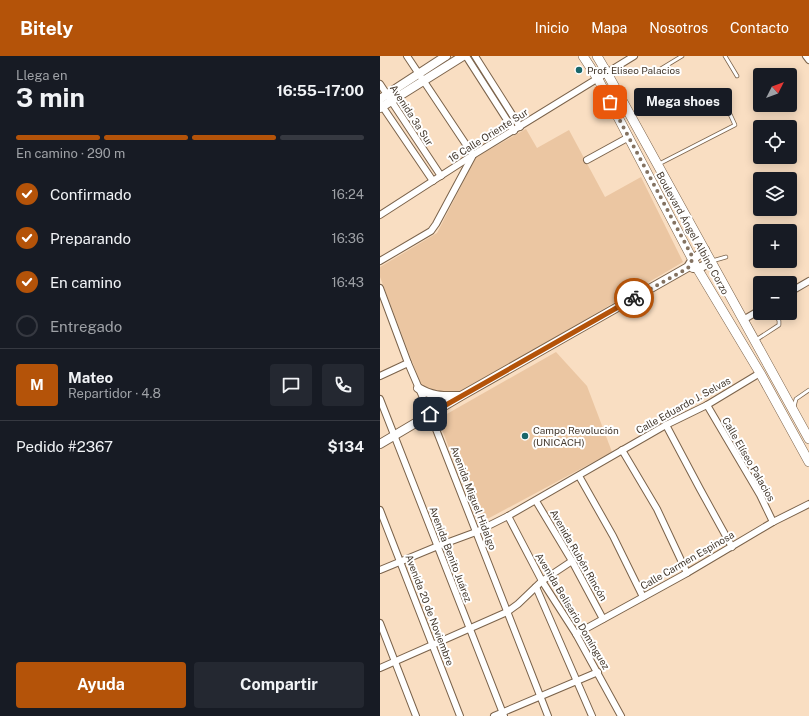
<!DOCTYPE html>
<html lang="es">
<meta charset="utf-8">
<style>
body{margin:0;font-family:"Public Sans",sans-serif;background:#242831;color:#f1f3f6;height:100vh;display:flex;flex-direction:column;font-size:15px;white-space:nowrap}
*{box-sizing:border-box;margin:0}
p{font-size:13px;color:#9ea1a6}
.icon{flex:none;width:22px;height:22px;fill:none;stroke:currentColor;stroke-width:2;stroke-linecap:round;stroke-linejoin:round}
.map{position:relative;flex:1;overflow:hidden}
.drawer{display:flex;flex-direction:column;background:#171b24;width:380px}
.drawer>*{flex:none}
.needle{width:26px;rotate:48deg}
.tools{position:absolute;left:373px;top:12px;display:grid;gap:8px}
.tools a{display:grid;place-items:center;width:44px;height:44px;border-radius:4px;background:#171b24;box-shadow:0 2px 10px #0003;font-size:20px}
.pin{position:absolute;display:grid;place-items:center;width:34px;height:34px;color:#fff;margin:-17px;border-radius:8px;box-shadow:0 2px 6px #0006}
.courier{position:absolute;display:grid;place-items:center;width:40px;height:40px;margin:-20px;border:3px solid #b45309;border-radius:50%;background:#fff;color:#222;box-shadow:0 1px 5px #0007}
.bubble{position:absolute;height:28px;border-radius:4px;background:#171b24;box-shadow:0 2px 10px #0003;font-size:13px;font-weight:700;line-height:28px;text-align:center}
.overview em{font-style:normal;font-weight:700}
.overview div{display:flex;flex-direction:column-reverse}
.overview{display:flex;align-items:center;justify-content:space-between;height:68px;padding:0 16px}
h1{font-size:26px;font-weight:700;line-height:30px}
.bar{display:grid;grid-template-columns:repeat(4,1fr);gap:6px 4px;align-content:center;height:48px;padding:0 16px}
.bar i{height:5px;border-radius:3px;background:#363941}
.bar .current{background:#b45309}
.bar p{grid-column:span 4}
.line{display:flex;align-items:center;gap:10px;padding:0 16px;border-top:1px solid #363941}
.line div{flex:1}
.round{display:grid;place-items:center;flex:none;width:42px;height:42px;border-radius:4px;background:#242831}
ol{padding:0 16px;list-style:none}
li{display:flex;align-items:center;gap:12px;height:44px}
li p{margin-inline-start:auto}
li .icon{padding:4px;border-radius:50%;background:#b45309;color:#fff;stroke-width:4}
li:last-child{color:#9ea1a6}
li i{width:22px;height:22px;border:2px solid #363941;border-radius:50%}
.button{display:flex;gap:8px;margin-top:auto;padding:8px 16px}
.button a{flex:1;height:46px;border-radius:4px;background:#b45309;color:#fff;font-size:16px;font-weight:700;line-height:46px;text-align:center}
.button a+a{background:#242831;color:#f1f3f6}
header{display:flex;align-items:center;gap:24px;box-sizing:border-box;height:56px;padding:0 20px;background:#b45309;color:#fff}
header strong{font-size:19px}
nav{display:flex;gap:22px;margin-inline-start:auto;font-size:14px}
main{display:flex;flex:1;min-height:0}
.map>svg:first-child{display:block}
</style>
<header>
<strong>Bitely</strong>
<nav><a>Inicio</a><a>Mapa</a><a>Nosotros</a><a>Contacto</a></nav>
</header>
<main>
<section class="drawer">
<div class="overview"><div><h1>3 min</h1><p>Llega en</p></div><em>16:55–17:00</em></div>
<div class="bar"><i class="current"></i><i class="current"></i><i class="current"></i><i></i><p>En camino · 290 m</p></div>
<ol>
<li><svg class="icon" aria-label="check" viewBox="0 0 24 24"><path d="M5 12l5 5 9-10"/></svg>Confirmado<p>16:24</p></li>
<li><svg class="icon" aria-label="check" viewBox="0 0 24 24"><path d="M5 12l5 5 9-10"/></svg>Preparando<p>16:36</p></li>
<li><svg class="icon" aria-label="check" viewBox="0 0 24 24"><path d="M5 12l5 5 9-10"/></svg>En camino<p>16:43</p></li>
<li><i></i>Entregado</li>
</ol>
<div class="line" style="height:72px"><b class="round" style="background:#b45309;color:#fff">M</b><div><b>Mateo</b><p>Repartidor · 4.8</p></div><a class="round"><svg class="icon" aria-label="chat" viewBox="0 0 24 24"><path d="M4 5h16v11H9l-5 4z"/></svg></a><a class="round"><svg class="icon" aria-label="phone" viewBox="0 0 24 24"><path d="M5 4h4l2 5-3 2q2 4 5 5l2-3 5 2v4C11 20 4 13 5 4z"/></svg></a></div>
<div class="line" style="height:52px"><div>Pedido #2367</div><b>$134</b></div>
<div class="button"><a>Ayuda</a><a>Compartir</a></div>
</section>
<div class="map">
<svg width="429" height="660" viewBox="0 0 429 660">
<rect width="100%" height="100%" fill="#f9dec2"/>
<g fill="#ebc6a2">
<path d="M146,73l11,19 32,-18 36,67 36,-20 42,85 -224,132 -23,-1 -15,-8 -41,-108v-10l57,-34 39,-76z"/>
<path d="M176,296l31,34 25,66 -134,72 -40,-105z"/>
</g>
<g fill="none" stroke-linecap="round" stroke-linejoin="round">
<defs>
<g id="lane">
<path d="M345,0l12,20"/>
<path d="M279,14l23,-14"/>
<path d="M279,108l76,-39 -12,-26"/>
<path d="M332,205l14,-4"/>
<path d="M376,284l23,-15v-4l-3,-8"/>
<path d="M414,351l2,-8 13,-9"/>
</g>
<g id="street">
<path d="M27,0l66,99"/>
<path d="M86,0l48,75"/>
<path d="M95,0l45,71"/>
<path d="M426,0l3,4"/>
<path d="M0,28l61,92"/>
<path d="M0,47l53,78"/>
<path d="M207,104l42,-23"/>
<path d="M0,159l93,-60 161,-99"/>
<path d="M0,205l51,-30 5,-7 36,-67"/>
<path d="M0,232l28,75 22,51 118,302"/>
<path d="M410,236l19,-11"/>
<path d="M363,264l17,-10"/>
<path d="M0,320l28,-13"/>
<path d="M0,343l124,317"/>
<path d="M327,349l53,90 13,27"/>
<path d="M286,369l34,64 32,58"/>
<path d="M242,394l35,59 30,64"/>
<path d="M199,420l34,60 30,61"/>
<path d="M156,445l36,60 31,58"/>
<path d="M0,454l80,206"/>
<path d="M128,460l34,65 34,53 45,82"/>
<path d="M0,514l58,-24 38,-14 32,-16 158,-91 41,-20 53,-32"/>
<path d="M156,531l56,129"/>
<path d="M0,567l36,93"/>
<path d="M196,578l111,-61 86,-51 36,-18"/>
<path d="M0,612l127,-56 11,-8 24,-23 30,-20"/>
<path d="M114,660l104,-44"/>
</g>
<g id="secondary">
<path d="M0,43l66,-43"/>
<path d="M0,52l83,-52"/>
<path d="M313,212h6l12,-6"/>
<path d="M38,332c15,9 25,8 42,8"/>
<path d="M0,388l81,-48 227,-129 5,-8 12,-9"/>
</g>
<g id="primary">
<path d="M203,0l15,23 99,189 63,105 49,89"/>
<path d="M217,0l10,17 202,366"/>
</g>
</defs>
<use href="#lane" stroke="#7b634b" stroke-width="4.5"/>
<use href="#street" stroke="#7b634b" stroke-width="8"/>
<use href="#secondary" stroke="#7b634b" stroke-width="10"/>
<use href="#primary" stroke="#7b634b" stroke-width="10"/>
<use href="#lane" stroke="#fff" stroke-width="3"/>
<use href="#street" stroke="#fff" stroke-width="6"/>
<use href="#secondary" stroke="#fff" stroke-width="8"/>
<use href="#primary" stroke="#fff" stroke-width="9"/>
</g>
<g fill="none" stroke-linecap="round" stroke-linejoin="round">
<path stroke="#837261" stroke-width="4" stroke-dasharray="0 7.2" d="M230,46l83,156 -5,10 -54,30"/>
<path stroke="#b45309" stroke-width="5" d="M50,358l204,-116"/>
</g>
<g fill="#19676b" stroke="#fff" stroke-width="1.5">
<circle cx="199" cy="14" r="4"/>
<circle cx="145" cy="380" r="4"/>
</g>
<g text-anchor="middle" stroke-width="4" stroke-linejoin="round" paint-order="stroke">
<g font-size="10" fill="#43382d" stroke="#fff" text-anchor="start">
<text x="207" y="18">Prof. Eliseo Palacios</text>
<text x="153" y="378">Campo Revolución<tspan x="153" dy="12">(UNICACH)</tspan></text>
</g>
<g font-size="10" fill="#43382d" stroke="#fff">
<text transform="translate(32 59) rotate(57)" y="4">Avenida 3a Sur</text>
<text transform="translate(108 79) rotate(-32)" y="4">16 Calle Oriente Sur</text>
<text transform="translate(313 177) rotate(61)" y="4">Boulevard Ángel Albino Corzo</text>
<text transform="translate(303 349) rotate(-29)" y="4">Calle Eduardo J. Selvas</text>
<text transform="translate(369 403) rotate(60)" y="4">Calle Elíseo Palacios</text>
<text transform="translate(94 442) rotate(69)" y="4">Avenida Miguel Hidalgo</text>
<text transform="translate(71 498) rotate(69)" y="4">Avenida Benito Juárez</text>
<text transform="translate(199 499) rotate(60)" y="4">Avenida Rubén Rincón</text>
<text transform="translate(307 504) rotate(-30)" y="4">Calle Carmen Espinosa</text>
<text transform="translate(50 554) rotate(69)" y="4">Avenida 20 de Noviembre</text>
<text transform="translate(193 555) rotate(59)" y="4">Avenida Belisario Domínguez</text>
</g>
</g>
</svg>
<div class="tools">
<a><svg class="needle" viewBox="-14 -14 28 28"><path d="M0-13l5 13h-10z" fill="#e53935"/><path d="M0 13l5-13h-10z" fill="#9ea1a6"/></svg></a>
<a><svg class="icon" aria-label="locate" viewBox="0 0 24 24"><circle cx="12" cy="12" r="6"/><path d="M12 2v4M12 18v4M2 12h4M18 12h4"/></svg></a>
<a><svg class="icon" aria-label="layers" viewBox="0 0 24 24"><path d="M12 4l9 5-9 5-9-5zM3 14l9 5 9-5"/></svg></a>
<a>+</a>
<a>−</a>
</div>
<div class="pin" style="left:230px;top:46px;background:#ea580c"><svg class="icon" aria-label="bag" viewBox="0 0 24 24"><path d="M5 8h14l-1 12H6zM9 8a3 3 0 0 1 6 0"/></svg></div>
<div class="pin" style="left:50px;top:358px;background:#1f2937"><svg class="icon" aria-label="home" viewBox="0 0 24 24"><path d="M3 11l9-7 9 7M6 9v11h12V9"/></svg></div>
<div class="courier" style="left:254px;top:242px"><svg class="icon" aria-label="bike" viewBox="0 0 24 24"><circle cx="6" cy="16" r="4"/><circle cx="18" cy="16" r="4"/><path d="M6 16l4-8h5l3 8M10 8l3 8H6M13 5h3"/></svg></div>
<div class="bubble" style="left:254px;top:32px;width:98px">Mega shoes</div>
</div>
</main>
